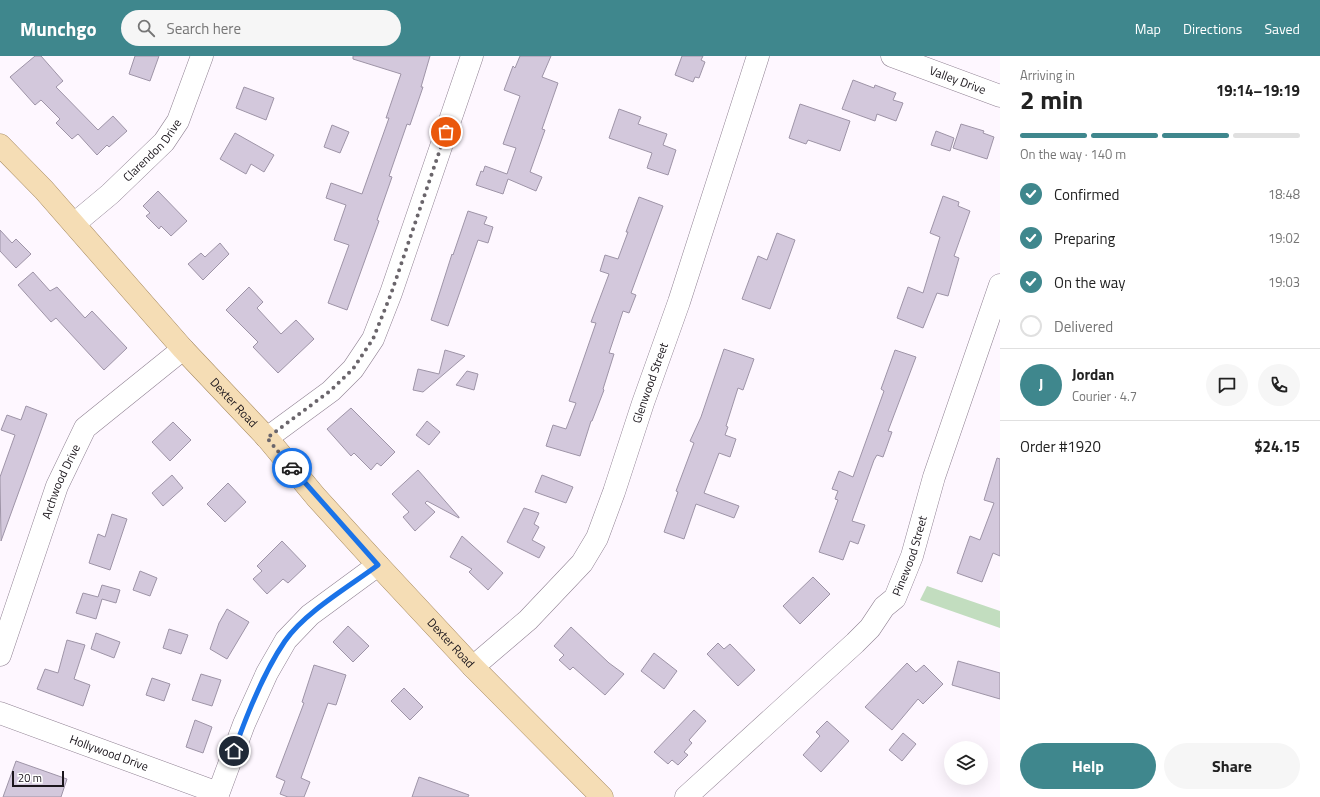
<!DOCTYPE html>
<meta charset="utf-8">
<style>
body{margin:0;font-family:"Titillium Web",sans-serif;background:#f6f6f6;color:#222;height:100vh;display:flex;flex-direction:column;font-size:15px;white-space:nowrap}
*{box-sizing:border-box;margin:0}
p{font-size:13px;color:#767676}
.icon{flex:none;width:22px;height:22px;fill:none;stroke:currentColor;stroke-width:2;stroke-linecap:round;stroke-linejoin:round}
.map{position:relative;flex:1;overflow:hidden}
.panel{display:flex;flex-direction:column;background:#fff;width:320px}
.panel>*{flex:none}
.fabs{position:absolute;left:944px;top:685px;display:grid;gap:8px}
.fabs a{display:grid;place-items:center;width:44px;height:44px;border-radius:50%;background:#fff;box-shadow:0 4px 16px #0002;font-size:20px}
.scale{position:absolute;left:12px;bottom:10px;width:52px;box-sizing:border-box;padding-left:4px;border:2px solid #1b161c;border-top:0;font-size:11px;line-height:14px;white-space:nowrap;color:#1b161c;-webkit-text-stroke:3px #fff;paint-order:stroke}
.pin{position:absolute;display:grid;place-items:center;width:34px;height:34px;color:#fff;margin:-17px;border:2px solid #fff;border-radius:50%;box-shadow:0 1px 4px #0007}
.courier{position:absolute;display:grid;place-items:center;width:40px;height:40px;margin:-20px;border:3px solid #1a73e8;border-radius:50%;background:#fff;color:#222;box-shadow:0 1px 5px #0007}
.overview em{font-style:normal;font-weight:700}
.overview div{display:flex;flex-direction:column-reverse}
.overview{display:flex;align-items:center;justify-content:space-between;height:68px;padding:0 20px}
h1{font-size:26px;font-weight:700;line-height:30px}
.bar{display:grid;grid-template-columns:repeat(4,1fr);gap:6px 4px;align-content:center;height:48px;padding:0 20px}
.bar i{height:5px;border-radius:3px;background:#e0e0e0}
.bar .selected{background:#3f878d}
.bar p{grid-column:span 4}
.line{display:flex;align-items:center;gap:10px;padding:0 20px;border-top:1px solid #e0e0e0}
.line div{flex:1}
.round{display:grid;place-items:center;flex:none;width:42px;height:42px;border-radius:21px;background:#f6f6f6}
ol{padding:0 20px;list-style:none}
li{display:flex;align-items:center;gap:12px;height:44px}
li p{margin-inline-start:auto}
li .icon{padding:4px;border-radius:50%;background:#3f878d;color:#fff;stroke-width:4}
li:last-child{color:#767676}
li i{width:22px;height:22px;border:2px solid #e0e0e0;border-radius:50%}
.cta{display:flex;gap:8px;margin-top:auto;padding:8px 20px}
.cta a{flex:1;height:46px;border-radius:24px;background:#3f878d;color:#fff;font-size:16px;font-weight:700;line-height:46px;text-align:center}
.cta a+a{background:#f6f6f6;color:#222}
header{display:flex;align-items:center;gap:24px;box-sizing:border-box;height:56px;padding:0 20px;background:#3f878d;color:#fff}
header strong{font-size:19px}
nav{display:flex;gap:22px;margin-inline-start:auto;font-size:14px}
.search{width:280px;height:36px;background:#f6f6f6;display:flex;align-items:center;gap:10px;box-sizing:border-box;padding:0 14px;border-radius:22px;color:#767676;font-size:15px}
main{display:flex;flex:1;min-height:0}
.map>svg:first-child{display:block}
</style>
<header>
<strong>Munchgo</strong>
<div class="search"><svg class="icon" aria-label="search" viewBox="0 0 24 24"><circle cx="10" cy="10" r="6"/><path d="M15 15l6 6"/></svg>Search here</div>
<nav><a>Map</a><a>Directions</a><a>Saved</a></nav>
</header>
<main>
<div class="map">
<svg width="1000" height="741" viewBox="0 0 1000 741">
<rect width="100%" height="100%" fill="#fef7ff"/>
<path fill="#c2ddbf" d="M927,530l73,25v17l-80,-28z"/>
<g fill="#d3c8dc" stroke="#9e94a7">
<path d="M35,0h6l22,25 -7,6 42,43 15,-14 14,15 -18,16 -2,-2 -10,10 -19,-21 -6,5 -16,-16 4,-4 -19,-19 -6,5 -25,-28z"/>
<path d="M135,0h24l-9,25 -21,-7z"/>
<path d="M353,0h77l-9,31h2l-13,38 -3,-1 -18,52 3,1 -15,43 2,1 -32,89 -19,-7 21,-58 -15,-5 12,-35 -20,-7 5,-15 31,11 27,-76h-3l15,-44 -48,-15z"/>
<path d="M520,0h31l-9,21 16,6 -16,46 3,1 -15,42 12,5 -6,14 -28,-12 -5,15 -27,-9 5,-14 2,1 2,-6 22,8 9,-26 -13,-4 17,-48 -16,-6 9,-24 2,2z"/>
<path d="M682,0h21l-2,4 4,2 -6,16 -4,-1 -2,5 -18,-7z"/>
<path d="M853,24l21,8 1,-3 21,8 -3,7 10,3 -7,18 -19,-7 -2,7 -33,-12z"/>
<path d="M244,31l30,11 -8,22 -30,-12z"/>
<path d="M800,48l50,17 -10,30 -32,-11 -2,4 -17,-6z"/>
<path d="M619,53l22,8 -3,7 29,10 -4,11 13,5 -8,25 -21,-7 5,-15 -43,-15z"/>
<path d="M961,68l23,7 -1,2 11,4 -7,22 -34,-11z"/>
<path d="M332,69l17,7 -9,21 -16,-6z"/>
<path d="M936,75l18,7 -4,13 -19,-6z"/>
<path d="M235,77l39,22 -10,17 -13,-8 -5,10 -26,-15z"/>
<path d="M158,135l29,30 -16,15 -10,-10 -2,3 -13,-13 4,-3 -7,-7z"/>
<path d="M943,140l16,6 -1,4 12,5 -16,45 5,2 -11,38 -11,-3 -14,35 -26,-10 11,-31 15,6 17,-56 -10,-4z"/>
<path d="M639,141l24,9 -32,87 5,2 -7,18 -6,-2 -14,42 5,1 -11,35 1,1 -12,31h-1l-11,35 -34,-10 7,-21 13,4 10,-26 -7,-2 27,-78 -5,-1 18,-48 -9,-3 5,-16 13,4 10,-27h-2z"/>
<path d="M468,155l19,6 -3,7 9,3 -5,16 -10,-3 -30,86 -17,-6 21,-66 1,1z"/>
<path d="M0,174l12,13 4,-4 15,15 -15,14 -16,-17z"/>
<path d="M777,177l18,7 -25,69 -28,-10 16,-43 9,4z"/>
<path d="M220,187l9,11 -26,26 -15,-16 13,-11 4,4z"/>
<path d="M33,216l17,19 7,-4 28,31 7,-7 35,37 -23,22 -48,-52 -5,4 -33,-37z"/>
<path d="M249,231l14,15 -6,6 24,26 15,-14 18,19 -36,34 -25,-26 5,-5 -32,-32z"/>
<path d="M724,293l30,10 -11,31 -5,-2 -12,38 2,1 -3,8 11,4 -6,18 -11,-4 -15,40 35,13 -5,12 -38,-14 -12,35 -20,-7 14,-40 -2,-1 18,-48 -4,-2 11,-24z"/>
<path d="M445,294l20,6 -42,36 -10,-2 5,-21 21,5z"/>
<path d="M895,294l21,7 -28,74 4,1 -9,25 -6,-2 -3,5 -22,61 13,4 -7,19 -8,-3 -7,19 -24,-8 19,-52 -3,-1 3,-8 -6,-2 7,-18 14,6 31,-86 -3,-2z"/>
<path d="M467,315l11,3 -4,16 -18,-5z"/>
<path d="M26,350l21,8 -46,127 -1,-64 15,-42 -14,-5 6,-15 14,5z"/>
<path d="M351,352l44,44 -14,14 -4,-3 -6,7 -17,-17 -3,3 -24,-27z"/>
<path d="M427,365l13,11 -11,13 -13,-10z"/>
<path d="M173,366l18,18 -21,21 -18,-19z"/>
<path d="M997,402l3,1v97l-7,-3 -11,29 -25,-9 13,-37 10,4 14,-37 -10,-3z"/>
<path d="M418,414l41,47v1l-32,-17 -2,2 10,9 -20,19 -12,-14 6,-5 -17,-18z"/>
<path d="M172,419l11,13 -20,18 -11,-13z"/>
<path d="M542,419l31,12 -7,16 -31,-11z"/>
<path d="M228,427l18,19 -21,20 -18,-18z"/>
<path d="M524,452l15,5 -5,11 5,3 -7,13 13,7 -6,11 -32,-16z"/>
<path d="M112,458l15,5 -17,51 -21,-7 9,-29 7,3z"/>
<path d="M462,480l41,37 -15,17 -19,-18 3,-3 -22,-12z"/>
<path d="M282,485l24,25 -18,17 -5,-4 -16,15 -14,-15 9,-8 -5,-5z"/>
<path d="M140,515l17,7 -7,18 -17,-6z"/>
<path d="M813,521l17,17 -30,30 -17,-18z"/>
<path d="M102,529l18,5 -4,13 -14,-4 -6,20 -20,-6 7,-20 15,4z"/>
<path d="M227,553l22,13 -22,37 -17,-10 9,-26z"/>
<path d="M348,570l21,20 -16,16 -20,-20z"/>
<path d="M571,571l38,36 15,11 -19,21 -32,-28 -3,3 -11,-10 5,-5 -10,-9z"/>
<path d="M169,573l19,6 -7,19 -18,-6z"/>
<path d="M96,577l24,9 -6,16 -23,-9z"/>
<path d="M67,584l18,5 -11,34 16,6 -7,21 -46,-17 8,-20 13,4z"/>
<path d="M718,587l6,6 6,-5 25,26 -17,16 -31,-32z"/>
<path d="M654,597l23,18 -13,18 -23,-18z"/>
<path d="M958,605l42,12v26l-48,-14z"/>
<path d="M907,607l9,9 8,-7 19,19 -20,20 -5,-5 -26,31 -27,-23z"/>
<path d="M314,609l32,10 -10,30 -8,-2 -27,75 9,4 -6,15h-16l-8,-3 5,-13 -9,-4 28,-74 -2,-1z"/>
<path d="M201,618l20,6 -9,26 -20,-6z"/>
<path d="M152,622l18,6 -6,17 -18,-6z"/>
<path d="M404,632l19,19 -13,13 -19,-19z"/>
<path d="M694,654l12,11 -17,19 3,3 -8,9 4,3 -10,10 -6,-5 -4,4 -14,-12z"/>
<path d="M195,664l17,7 -9,26 -17,-6z"/>
<path d="M827,665l22,20 -28,31 -18,-17 17,-19 -4,-4z"/>
<path d="M903,677l13,11 -14,17 -13,-11z"/>
<path d="M16,705l51,18 -6,18h-58z"/>
<path d="M419,721l50,18 -1,2h-56z"/>
</g>
<g fill="none" stroke-linecap="round" stroke-linejoin="round">
<defs>
<g id="minor">
<path id="s1" d="M892,0l108,40"/>
<path id="s2" d="M74,168l36,-30 54,-52 14,-21 24,-65"/>
<path d="M267,382l64,-47 22,-22 20,-30 18,-46 81,-237"/>
<path id="s3" d="M0,599l57,-169 28,-58 98,-79"/>
<path id="s4" d="M473,611l55,-47 54,-57 15,-25 17,-46 29,-89 36,-101 79,-246"/>
<path id="s5" d="M0,657l218,80"/>
<path d="M217,741l27,-73 23,-51 19,-33 24,-25 68,-50"/>
<path id="s6" d="M686,741l169,-154 15,-15 14,-21 11,-9 17,-42 22,-79 66,-192"/>
</g>
<g id="major">
<path id="s7" d="M0,89l44,45 139,159 84,89 49,59 62,68 95,102 129,130"/>
</g>
</defs>
<use href="#minor" stroke="#908293" stroke-width="23"/>
<use href="#major" stroke="#a5895f" stroke-width="23"/>
<use href="#minor" stroke="#fff" stroke-width="22"/>
<use href="#major" stroke="#f5ddb5" stroke-width="22"/>
</g>
<g fill="none" stroke-linecap="round" stroke-linejoin="round">
<path stroke="#6a656b" stroke-width="4" stroke-dasharray="0 7.2" d="M292,412l-25,-30 63,-47 23,-22 20,-30 18,-45 55,-162"/>
<path stroke="#1a73e8" stroke-width="5" d="M234,695c13,-37 29,-78 51,-110 20,-29 65,-55 93,-76l-86,-97"/>
</g>
<g text-anchor="middle" stroke-width="3" stroke-linejoin="round" paint-order="stroke">
<g font-size="12" fill="#1b161c" stroke="#fff">
<text dy="4" stroke="none"><textPath href="#s1" startOffset="70">Valley Drive</textPath></text>
<text dy="4" stroke="none"><textPath href="#s2" startOffset="108">Clarendon Drive</textPath></text>
<text dy="4" stroke="none"><textPath href="#s4" startOffset="344">Glenwood Street</textPath></text>
<text dy="4" stroke="none"><textPath href="#s7" startOffset="348">Dexter Road</textPath></text>
<text dy="4" stroke="none"><textPath href="#s3" startOffset="184">Archwood Drive</textPath></text>
<text dy="4" stroke="none"><textPath href="#s6" startOffset="334">Pinewood Street</textPath></text>
<text dy="4" stroke="none"><textPath href="#s7" startOffset="672">Dexter Road</textPath></text>
<text dy="4" stroke="none"><textPath href="#s5" startOffset="116">Hollywood Drive</textPath></text>
</g>
</g>
</svg>
<div class="fabs">
<a><svg class="icon" aria-label="layers" viewBox="0 0 24 24"><path d="M12 4l9 5-9 5-9-5zM3 14l9 5 9-5"/></svg></a>
</div>
<div class="scale">20 m</div>
<div class="pin" style="left:446px;top:76px;background:#ea580c"><svg class="icon" aria-label="bag" viewBox="0 0 24 24"><path d="M5 8h14l-1 12H6zM9 8a3 3 0 0 1 6 0"/></svg></div>
<div class="pin" style="left:234px;top:695px;background:#1f2937"><svg class="icon" aria-label="home" viewBox="0 0 24 24"><path d="M3 11l9-7 9 7M6 9v11h12V9"/></svg></div>
<div class="courier" style="left:292px;top:412px"><svg class="icon" aria-label="car" viewBox="0 0 24 24"><path d="M5 17H2v-5l4-1 3-4h7l3 4 3 1v5h-3M9 17h6M6 11h13"/><circle cx="7" cy="17" r="2"/><circle cx="17" cy="17" r="2"/></svg></div>
</div>
<section class="panel">
<div class="overview"><div><h1>2 min</h1><p>Arriving in</p></div><em>19:14–19:19</em></div>
<div class="bar"><i class="selected"></i><i class="selected"></i><i class="selected"></i><i></i><p>On the way · 140 m</p></div>
<ol>
<li><svg class="icon" aria-label="check" viewBox="0 0 24 24"><path d="M5 12l5 5 9-10"/></svg>Confirmed<p>18:48</p></li>
<li><svg class="icon" aria-label="check" viewBox="0 0 24 24"><path d="M5 12l5 5 9-10"/></svg>Preparing<p>19:02</p></li>
<li><svg class="icon" aria-label="check" viewBox="0 0 24 24"><path d="M5 12l5 5 9-10"/></svg>On the way<p>19:03</p></li>
<li><i></i>Delivered</li>
</ol>
<div class="line" style="height:72px"><b class="round" style="background:#3f878d;color:#fff">J</b><div><b>Jordan</b><p>Courier · 4.7</p></div><a class="round"><svg class="icon" aria-label="chat" viewBox="0 0 24 24"><path d="M4 5h16v11H9l-5 4z"/></svg></a><a class="round"><svg class="icon" aria-label="phone" viewBox="0 0 24 24"><path d="M5 4h4l2 5-3 2q2 4 5 5l2-3 5 2v4C11 20 4 13 5 4z"/></svg></a></div>
<div class="line" style="height:52px"><div>Order #1920</div><b>$24.15</b></div>
<div class="cta"><a>Help</a><a>Share</a></div>
</section>
</main>
